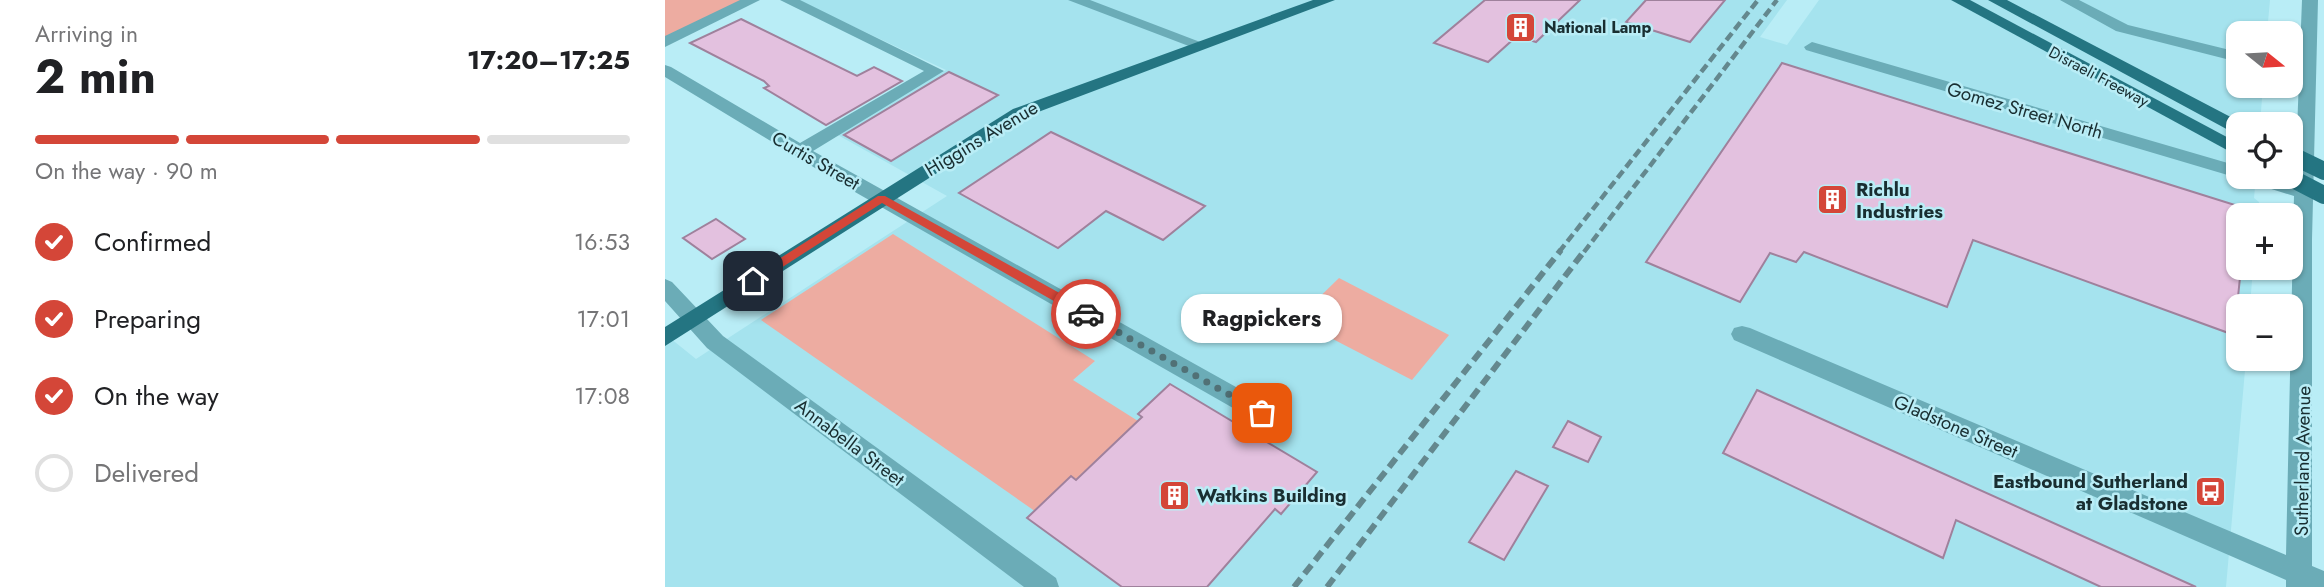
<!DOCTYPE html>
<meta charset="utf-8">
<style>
body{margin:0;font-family:Jost,sans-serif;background:#f2f2f2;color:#202124;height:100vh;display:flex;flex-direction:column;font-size:26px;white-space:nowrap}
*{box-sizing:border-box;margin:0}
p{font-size:23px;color:#757577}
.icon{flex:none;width:38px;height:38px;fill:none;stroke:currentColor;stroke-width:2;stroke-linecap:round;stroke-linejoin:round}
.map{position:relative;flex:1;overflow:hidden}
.side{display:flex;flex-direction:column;background:#fff;width:665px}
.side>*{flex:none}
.needle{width:46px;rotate:108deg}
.fabs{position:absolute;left:1561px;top:21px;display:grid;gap:14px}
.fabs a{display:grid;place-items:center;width:77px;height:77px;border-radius:14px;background:#fff;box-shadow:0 2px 5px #0004;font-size:35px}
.pin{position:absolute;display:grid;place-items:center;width:60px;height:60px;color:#fff;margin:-30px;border-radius:14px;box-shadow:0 4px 10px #0006}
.courier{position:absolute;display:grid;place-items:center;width:70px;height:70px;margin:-35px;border:5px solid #d44638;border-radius:50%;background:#fff;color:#222;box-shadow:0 2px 9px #0007}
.bubble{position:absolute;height:49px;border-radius:21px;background:#fff;box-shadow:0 2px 5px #0004;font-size:23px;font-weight:700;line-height:49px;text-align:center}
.summary em{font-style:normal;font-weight:700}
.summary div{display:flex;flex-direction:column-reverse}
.summary{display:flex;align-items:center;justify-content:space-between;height:119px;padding:0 35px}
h1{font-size:46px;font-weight:700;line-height:52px}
.bar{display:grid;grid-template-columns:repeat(4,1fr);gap:10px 7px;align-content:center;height:84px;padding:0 35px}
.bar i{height:9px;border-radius:5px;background:#e0e0e0}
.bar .selected{background:#d44638}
.bar p{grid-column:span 4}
ol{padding:0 35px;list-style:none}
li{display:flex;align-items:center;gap:21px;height:77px}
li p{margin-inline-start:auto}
li .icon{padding:7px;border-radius:50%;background:#d44638;color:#fff;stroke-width:4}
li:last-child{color:#757577}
li i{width:38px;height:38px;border:4px solid #e0e0e0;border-radius:50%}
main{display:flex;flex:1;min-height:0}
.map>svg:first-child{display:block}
</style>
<main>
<section class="side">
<div class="summary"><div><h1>2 min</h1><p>Arriving in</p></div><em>17:20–17:25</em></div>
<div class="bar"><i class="selected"></i><i class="selected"></i><i class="selected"></i><i></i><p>On the way · 90 m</p></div>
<ol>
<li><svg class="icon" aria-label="check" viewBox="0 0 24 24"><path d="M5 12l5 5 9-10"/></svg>Confirmed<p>16:53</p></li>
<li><svg class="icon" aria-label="check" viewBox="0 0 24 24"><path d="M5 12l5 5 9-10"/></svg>Preparing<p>17:01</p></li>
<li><svg class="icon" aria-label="check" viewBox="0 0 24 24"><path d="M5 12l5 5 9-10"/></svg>On the way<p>17:08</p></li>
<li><i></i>Delivered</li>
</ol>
</section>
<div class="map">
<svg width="1659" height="587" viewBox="0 0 1659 587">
<rect width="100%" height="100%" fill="#b9edf6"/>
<path fill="#a5e3ee" d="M132,0h990l-27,37 27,8 32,-45h451l-3,33h-29v53h25l-3,38h-22v53h18l-2,21 5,4 -1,13h-20v53h15l-3,38h-12v53h8l-20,228h-1561v-253l31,25 251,-163 -111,-62 110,-64z"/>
<g fill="#edaca1">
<path d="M0,0h92l-92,45z"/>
<path d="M228,234l202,127 -22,19 65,41 -99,93 -278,-194z"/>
<path d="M674,278l110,57 -37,45 -116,-60z"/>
</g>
<g fill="#e3c1df" stroke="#9f819c" stroke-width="2">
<path d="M820,0h95l-44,42 -19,-6 -29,26 -54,-19z"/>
<path d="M981,0h79l-35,42 -64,-20z"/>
<path d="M76,19l116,57 17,-9 28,14 -76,44 -62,-37 5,-2 -5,-5 -74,-38z"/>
<path d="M1117,63l456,143v62h3l-7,67 -261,-95 -26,67 -143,-55 -8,10 -26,-9 -30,49 -94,-40z"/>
<path d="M284,72l49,23 -107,66 -47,-26z"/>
<path d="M386,132l154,74 -42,34 -57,-29 -48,37 -99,-55z"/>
<path d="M51,219l29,20 -33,20 -29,-21z"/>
<path d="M505,384l147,88 -36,42 -6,-5 -68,78h-85l-95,-69 44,-42 5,4 66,-63 -4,-3z"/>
<path d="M1092,390l439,197h-95l-145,-67 -13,38 -220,-105z"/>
<path d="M903,421l33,16 -13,25 -35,-15z"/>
<path d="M851,471l32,15 -44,74 -35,-18z"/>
</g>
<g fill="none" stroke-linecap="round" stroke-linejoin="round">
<g fill="#6bacb7" fill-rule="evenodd">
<path d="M75,0h20l-95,47v-11z"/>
<path d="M115,0h20l144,71 -131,80 457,255 4,7 -4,7 -8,3 -8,-3 -406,-232 -183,-111v-12l6,2 129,76 124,-72z"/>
<path d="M403,0h22l118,45 -2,3h-12z"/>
<path d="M1395,0h19l49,25 110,27v10l-122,-31z"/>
<path d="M1637,0h16l-6,239v327l12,5v16h-38v-7l-552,-240 -3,-6 3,-6 8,-2 8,2 536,227 8,-359 -48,-15 -2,-4h29l22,6z"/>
<path d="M1147,42l426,124v11h5l-12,-1 -425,-126 -2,-3z"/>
<path d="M0,279l7,3 51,54 333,242 3,9h-35l-317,-239 -42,-47z"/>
</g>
<g fill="#247582" fill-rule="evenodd">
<path d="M648,0h22l-310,117 -360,229v-19l348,-218z"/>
<path d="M1286,0h19l268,143v13z"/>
<path d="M1323,0h19l237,124h-6v9l-6,-1z"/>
</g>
<g stroke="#64888e" stroke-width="4.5" stroke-dasharray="9 4.5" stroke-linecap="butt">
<path d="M894,252l199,-252"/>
<path d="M919,252l193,-252"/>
</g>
<g stroke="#64888e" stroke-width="6" stroke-dasharray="11 6" stroke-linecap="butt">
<path d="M629,587l267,-337"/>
<path d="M662,587l258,-337"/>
</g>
<g stroke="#247582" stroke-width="18">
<path d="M1626,155l33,16"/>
<path d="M1624,177l35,18"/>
</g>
</g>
<path fill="#d44638" d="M213,196h7l205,114v7h-8l-200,-114 -126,81h-7v-6z"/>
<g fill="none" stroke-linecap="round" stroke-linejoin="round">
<path stroke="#517176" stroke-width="7" stroke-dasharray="0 12.6" d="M421,314l176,99"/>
</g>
<defs>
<symbol id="building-square" viewBox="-11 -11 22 22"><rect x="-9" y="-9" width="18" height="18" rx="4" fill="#d44638" stroke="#b9edf6"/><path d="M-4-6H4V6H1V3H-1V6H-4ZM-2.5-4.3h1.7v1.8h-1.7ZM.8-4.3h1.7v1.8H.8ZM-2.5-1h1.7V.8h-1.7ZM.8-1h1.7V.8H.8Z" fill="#fff"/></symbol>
<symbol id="bus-square" viewBox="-11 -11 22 22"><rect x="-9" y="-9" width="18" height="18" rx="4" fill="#d44638" stroke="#b9edf6"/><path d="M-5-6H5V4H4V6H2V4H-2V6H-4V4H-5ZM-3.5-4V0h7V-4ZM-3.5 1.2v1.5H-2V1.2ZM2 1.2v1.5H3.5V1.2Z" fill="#fff"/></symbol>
</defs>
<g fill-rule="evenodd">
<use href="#building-square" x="838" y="10" width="35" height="35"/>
<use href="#building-square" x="1150" y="182" width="35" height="35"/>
<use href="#bus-square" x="1528" y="474" width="35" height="35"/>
<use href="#building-square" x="492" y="478" width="35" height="35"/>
</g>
<g text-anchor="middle" stroke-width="5" stroke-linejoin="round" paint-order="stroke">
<g font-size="16" font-weight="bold" fill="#192e31" stroke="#b9edf6" text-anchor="start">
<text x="879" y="33">National Lamp</text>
</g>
<g font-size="16" fill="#192e31" stroke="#b9edf6">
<text transform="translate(1434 76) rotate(28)" y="6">Disraeli Freeway</text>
</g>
<g font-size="19" fill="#192e31" stroke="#b9edf6">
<text transform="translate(1360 110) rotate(16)" y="7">Gomez Street North</text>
<text transform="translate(316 138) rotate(-31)" y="7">Higgins Avenue</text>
<text transform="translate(151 160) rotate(30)" y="7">Curtis Street</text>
<text transform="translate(1291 426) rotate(23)" y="7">Gladstone Street</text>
<text transform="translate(185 442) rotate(37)" y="7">Annabella Street</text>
<text transform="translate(1637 461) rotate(-89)" y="7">Sutherland Avenue</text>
</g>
<g font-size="19" font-weight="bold" fill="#192e31" stroke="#b9edf6" text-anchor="start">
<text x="1191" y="196">Richlu<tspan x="1191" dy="22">Industries</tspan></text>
<text x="1523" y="488" text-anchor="end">Eastbound Sutherland<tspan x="1523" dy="22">at Gladstone</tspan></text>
<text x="532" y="502">Watkins Building</text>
</g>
</g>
</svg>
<div class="fabs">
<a><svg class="needle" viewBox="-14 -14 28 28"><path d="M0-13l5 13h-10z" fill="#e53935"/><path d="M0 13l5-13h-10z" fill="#757577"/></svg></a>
<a><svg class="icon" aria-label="locate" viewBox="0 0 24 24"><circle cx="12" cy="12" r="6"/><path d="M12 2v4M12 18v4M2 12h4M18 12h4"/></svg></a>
<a>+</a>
<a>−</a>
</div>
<div class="pin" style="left:597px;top:413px;background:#ea580c"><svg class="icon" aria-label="bag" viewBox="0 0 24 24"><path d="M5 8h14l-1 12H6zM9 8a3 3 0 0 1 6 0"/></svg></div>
<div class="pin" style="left:88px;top:281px;background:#1f2937"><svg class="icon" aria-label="home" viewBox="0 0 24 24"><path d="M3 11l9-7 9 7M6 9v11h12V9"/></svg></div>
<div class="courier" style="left:421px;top:314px"><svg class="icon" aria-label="car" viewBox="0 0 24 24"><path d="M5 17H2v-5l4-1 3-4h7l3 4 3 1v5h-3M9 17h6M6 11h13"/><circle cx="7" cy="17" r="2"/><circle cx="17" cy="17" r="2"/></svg></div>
<div class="bubble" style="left:516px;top:294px;width:161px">Ragpickers</div>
</div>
</main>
